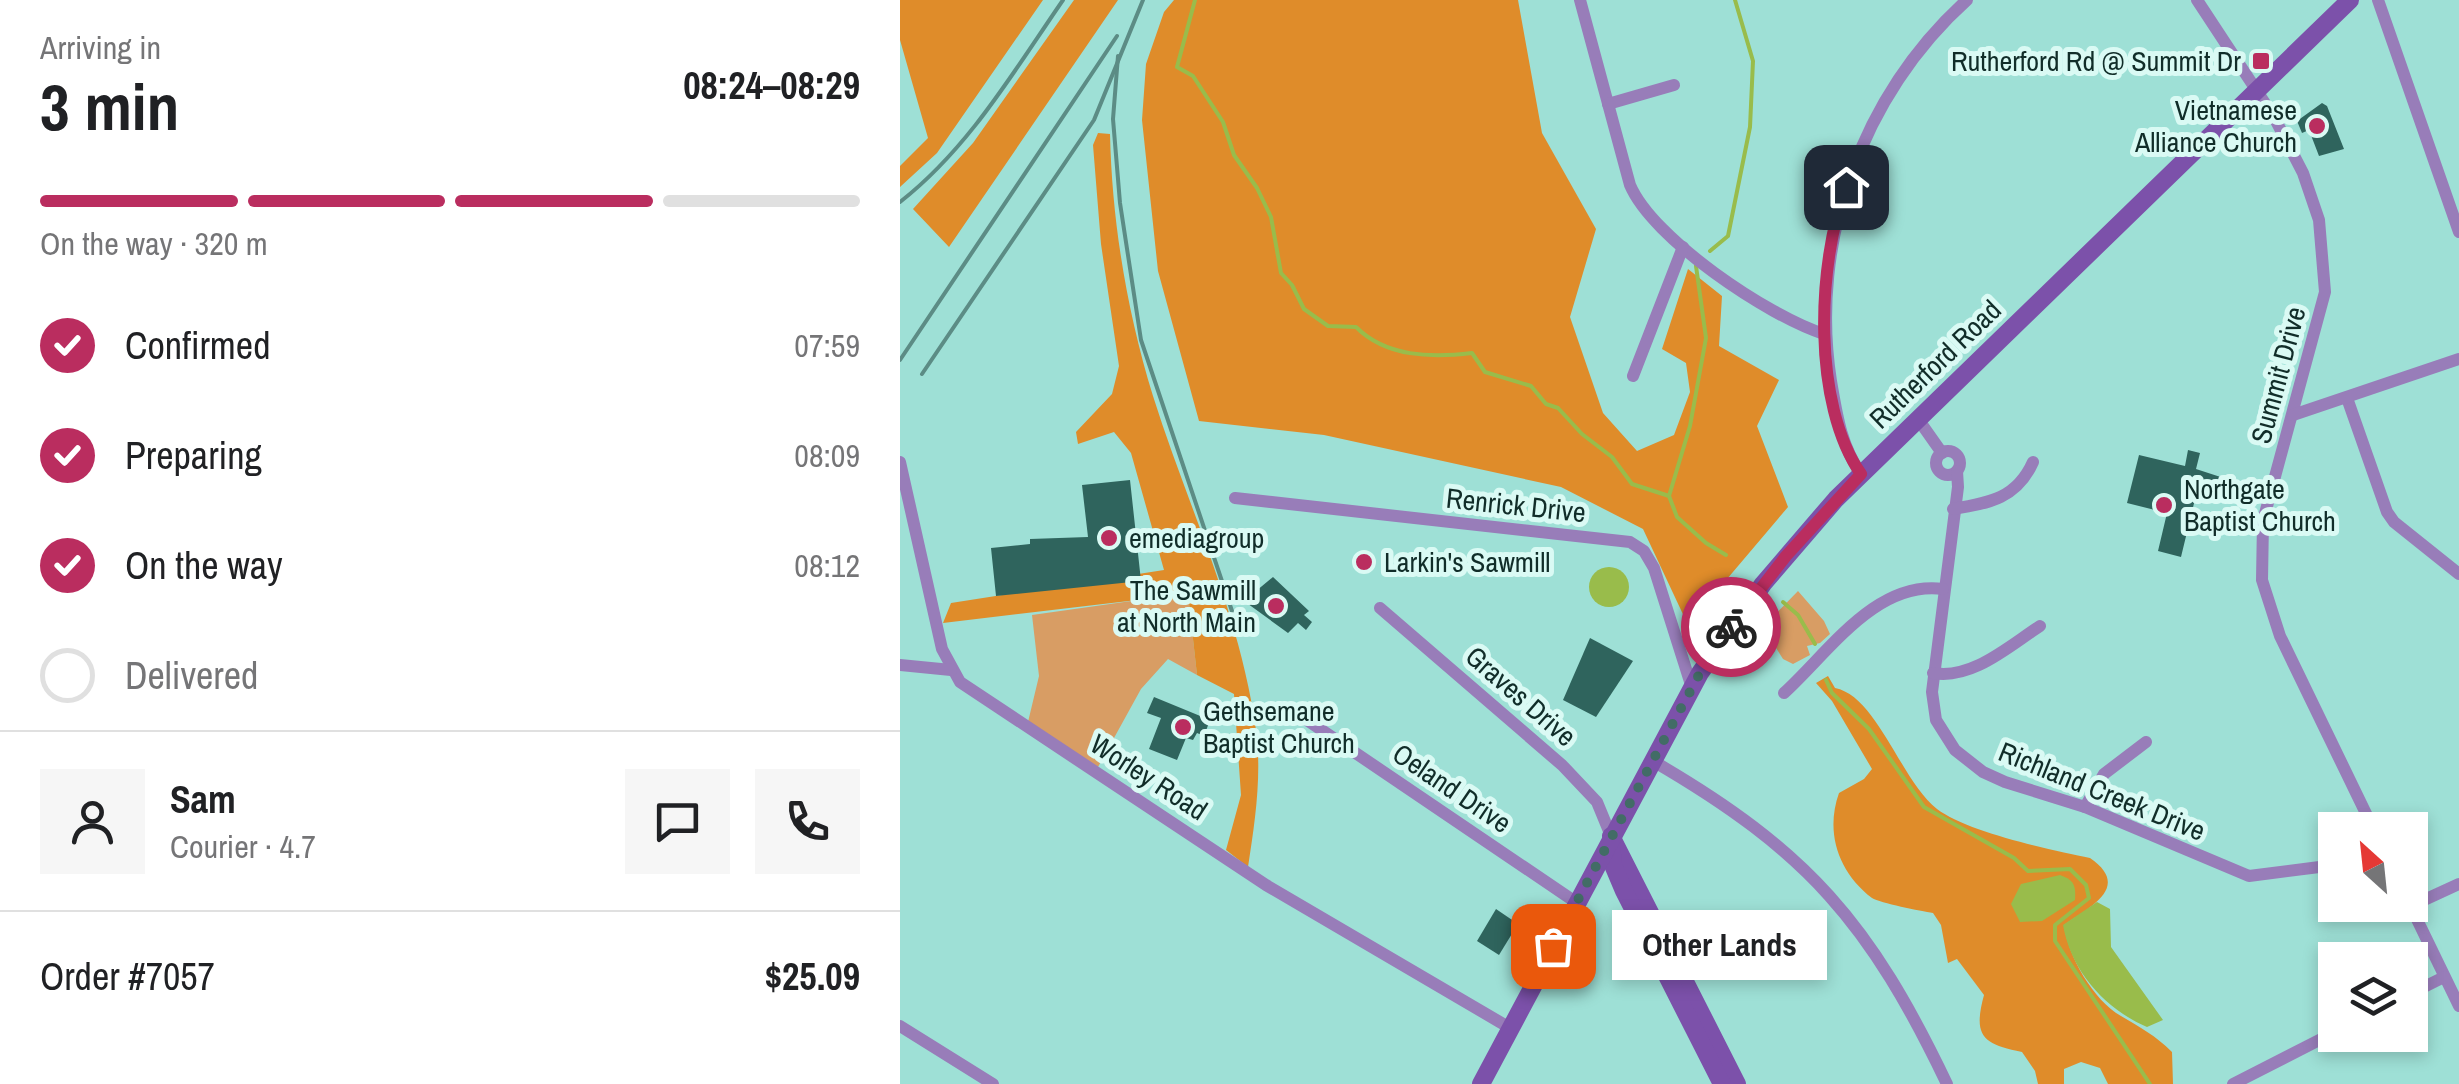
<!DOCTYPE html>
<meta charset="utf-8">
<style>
body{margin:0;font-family:"Archivo Narrow",sans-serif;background:#f6f6f6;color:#202124;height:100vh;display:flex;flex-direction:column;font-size:38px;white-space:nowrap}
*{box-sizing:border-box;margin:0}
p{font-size:32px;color:#757577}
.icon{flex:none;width:55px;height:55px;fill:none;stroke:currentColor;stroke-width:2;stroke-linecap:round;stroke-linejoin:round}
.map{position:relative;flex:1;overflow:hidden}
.drawer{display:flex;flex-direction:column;background:#fff;width:900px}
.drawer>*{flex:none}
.needle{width:65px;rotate:333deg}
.controls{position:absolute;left:1418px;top:812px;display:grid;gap:20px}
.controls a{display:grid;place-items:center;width:110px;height:110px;border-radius:0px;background:#fff;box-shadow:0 5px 15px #0003;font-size:50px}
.pin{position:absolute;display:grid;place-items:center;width:85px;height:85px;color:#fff;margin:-42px;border-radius:20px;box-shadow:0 5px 15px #0006}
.courier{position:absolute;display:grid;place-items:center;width:100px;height:100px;margin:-50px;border:8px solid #ba2d5f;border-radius:50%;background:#fff;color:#222;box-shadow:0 2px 12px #0007}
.bubble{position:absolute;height:70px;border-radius:0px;background:#fff;box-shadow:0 5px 15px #0003;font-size:32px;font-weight:700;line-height:70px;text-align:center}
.summary em{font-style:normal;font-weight:700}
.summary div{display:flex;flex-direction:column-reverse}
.summary{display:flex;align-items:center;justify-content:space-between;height:170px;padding:0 40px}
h1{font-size:65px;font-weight:700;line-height:75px}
.bar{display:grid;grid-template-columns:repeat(4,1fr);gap:15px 10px;align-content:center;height:120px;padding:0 40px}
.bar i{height:12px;border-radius:8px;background:#e0e0e0}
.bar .on{background:#ba2d5f}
.bar p{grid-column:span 4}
.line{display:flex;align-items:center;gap:25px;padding:0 40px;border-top:2px solid #e0e0e0}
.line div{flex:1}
.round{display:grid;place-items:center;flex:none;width:105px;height:105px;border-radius:0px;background:#f6f6f6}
ol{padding:0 40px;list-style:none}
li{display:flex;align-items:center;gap:30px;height:110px}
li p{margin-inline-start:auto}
li .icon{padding:10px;border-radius:50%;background:#ba2d5f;color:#fff;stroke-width:4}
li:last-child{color:#757577}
li i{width:55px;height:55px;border:5px solid #e0e0e0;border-radius:50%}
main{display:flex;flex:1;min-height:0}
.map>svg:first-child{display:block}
</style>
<main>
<section class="drawer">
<div class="summary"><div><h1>3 min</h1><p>Arriving in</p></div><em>08:24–08:29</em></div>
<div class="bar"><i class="on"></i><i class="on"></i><i class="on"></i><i></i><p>On the way · 320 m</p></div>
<ol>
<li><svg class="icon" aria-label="check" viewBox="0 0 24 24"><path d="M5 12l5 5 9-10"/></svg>Confirmed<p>07:59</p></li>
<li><svg class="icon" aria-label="check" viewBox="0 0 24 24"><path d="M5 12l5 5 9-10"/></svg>Preparing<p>08:09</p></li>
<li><svg class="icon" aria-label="check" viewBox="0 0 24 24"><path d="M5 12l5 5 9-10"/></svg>On the way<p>08:12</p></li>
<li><i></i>Delivered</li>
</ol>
<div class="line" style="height:180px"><a class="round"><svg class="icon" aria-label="person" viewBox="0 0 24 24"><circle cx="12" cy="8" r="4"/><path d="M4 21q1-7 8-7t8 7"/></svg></a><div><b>Sam</b><p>Courier · 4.7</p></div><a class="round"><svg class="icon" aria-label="chat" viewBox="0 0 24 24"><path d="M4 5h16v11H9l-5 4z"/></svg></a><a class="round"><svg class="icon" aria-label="phone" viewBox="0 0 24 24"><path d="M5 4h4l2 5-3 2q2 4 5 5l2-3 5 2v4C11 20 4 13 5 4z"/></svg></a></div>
<div class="line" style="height:130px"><div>Order #7057</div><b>$25.09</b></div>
</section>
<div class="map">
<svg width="1559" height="1084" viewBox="0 0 1559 1084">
<rect width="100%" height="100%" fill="#9ee0d6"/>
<g fill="#d89d64">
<path d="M898,591l26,30 6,13 -10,9 -13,3 3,9 -17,9 -10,-5 -20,-32z"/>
<path d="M288,593l9,82 -29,-16 -27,30 -43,78 -70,-45 11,-46 -7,-61z"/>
</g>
<g fill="#df8c2a">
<path d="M0,0h143l-106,153 -37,34v-21l28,-28 -28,-98z"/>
<path d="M174,0h44l-169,247 -36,-38 60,-66z"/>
<path d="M274,0h344l24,133 54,96 -26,88 33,96 34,38 37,-16 16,-43 -4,-29 -24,-14 26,-80 34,27 -3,50 60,34 -22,46 31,81 -100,118 -45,-96 -82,-42 -237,-52 -125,-14 -41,-150 -16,-151 4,-56 18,-52z"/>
<path d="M198,133l12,1c2,88 17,178 43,262 35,111 87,217 103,334 6,45 -1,92 -8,137l-22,-17 15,-55 -7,-101 -37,-19 -9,-81 -245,29 8,-20 213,-33 -33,-117 -17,-21 -36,12 -2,-12 36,-38 7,-28 -18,-122 -8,-99z"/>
<path d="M928,676l7,12c42,8 66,93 102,121 30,23 114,41 153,49 42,29 0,49 -26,67 4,31 29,75 57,91 20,12 34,19 51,36l1,32h-65l-8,-16 -19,-6 -17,7v15h-26l-3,-13 -13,-19c-40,-8 -49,-16 -38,-57l-27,-36 -9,4 -7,-38 -8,-12c-12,-2 -53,-10 -61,-15 -34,-26 -47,-66 -33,-105l25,-14 8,-10 -40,-68 -16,-18z"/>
</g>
<g fill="#99bc4b">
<circle cx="709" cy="587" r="20"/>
<path d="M1160,875c14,5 16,10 15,25l-33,21 -22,1 -9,-18 10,-20z"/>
<path d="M1197,902l13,7 1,38 52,73 -16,7c-42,-18 -76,-56 -84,-102z"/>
</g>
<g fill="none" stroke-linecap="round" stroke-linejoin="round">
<g stroke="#99bc4b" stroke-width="4">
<path d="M295,0l-18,67 16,9 30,46 11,33 23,33 14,29 10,56 11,12 12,24 24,17 28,1c30,30 75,31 116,26l13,19 46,14 15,18 12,4 24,26 30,23 20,27 37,12"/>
<path d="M810,251l18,-15 22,-109 3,-66 -18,-61"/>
<path d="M796,266l10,72 -16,88 -21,70 8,21 29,26 20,12"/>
<path d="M883,602l15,13 17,29"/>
<path d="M926,680l6,13 37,36 55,78 90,51 14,13 42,-2 16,16 3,13 -34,27v16l95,143"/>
</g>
</g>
<g fill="#2f645d">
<path d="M1422,103l5,3 17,43 -25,7 -10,-26 -7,3 -5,-12z"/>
<path d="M1288,450l12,3 -4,16 43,14 -4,17 -5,-1 -1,4 -33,-8 -15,62 -23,-6 9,-38 -40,-10 12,-48 46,11z"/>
<path d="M230,480l11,101 -145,15 -5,-48 39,-4v-5l58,-2 -6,-52z"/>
<path d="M373,577l36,34 -5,4 8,7 -6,8 -8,-7 -10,10 -44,-32z"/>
<path d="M690,638l43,23 -37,56 -33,-17z"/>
<path d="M254,697l56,23 -6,16 -7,-3 -4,7 -7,-2 -9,22 -28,-11 12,-31 -14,-5z"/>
<path d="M596,909l22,15 -19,31 -22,-14z"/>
</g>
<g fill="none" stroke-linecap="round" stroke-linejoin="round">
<g stroke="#987db9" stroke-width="12">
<path d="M680,0l50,185c23,54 138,131 194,149"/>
<path d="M1297,0l77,117 29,56 16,47 6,72 -62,229 -1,59 18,56 94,194"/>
<path d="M1478,0l81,232"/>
<path d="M708,104l66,-19"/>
<path d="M733,376l50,-129"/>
<path d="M1447,398l40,114 7,10 65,52"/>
<path d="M1393,415l166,-56"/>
<path d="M1018,419l24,34"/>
<circle cx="1048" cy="463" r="12"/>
<path d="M0,462l42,187 18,33 306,203 244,143"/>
<path d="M1057,471l1,16 -26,205 4,28 19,30 28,22 22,10 80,25 164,69 86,-11"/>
<path d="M961,474c-20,-29 -24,-58 -30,-93 -22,-139 31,-287 136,-381"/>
<path d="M335,498l395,44 14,9 10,17 38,120"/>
<path d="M1053,509c37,-6 64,-11 80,-47"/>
<path d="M480,608l182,157 35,37 14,34"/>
<path d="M0,665l51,5"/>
<path d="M1033,673c39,7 76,-27 107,-47"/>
<path d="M884,693c45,-41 92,-113 159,-104"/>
<path d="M398,714l279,189"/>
<path d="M753,761c155,90 217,162 294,323"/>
<path d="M1185,807l19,-33 42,-32"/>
<path d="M1430,863l-6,-13 11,-10"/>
<path d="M1510,905l49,101"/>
<path d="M1511,906l48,-22"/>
<path d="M1510,994l34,-17"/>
<path d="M0,1026l93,58"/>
<path d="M1333,1084l102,-52"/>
</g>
<g stroke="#7c51aa" stroke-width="18">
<path d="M711,836l126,248"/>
<path d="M711,842l2,23 11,26 98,193"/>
<path d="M581,1084l219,-411 63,-89 73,-85 514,-499"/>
</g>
<g stroke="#5c8c85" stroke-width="4">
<path d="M218,56l-5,63 7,84 21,137 92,274"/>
<path d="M0,202c69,-54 114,-131 163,-202"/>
<path d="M0,360l217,-324"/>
<path d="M22,374l172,-254 49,-120"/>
</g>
</g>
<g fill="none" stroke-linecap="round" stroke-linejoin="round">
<path stroke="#426c66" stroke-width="10" stroke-dasharray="0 18" d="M653,946l147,-273 31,-46"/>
<path stroke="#ba2d5f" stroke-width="12" d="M831,627l55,-71 75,-82c-49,-70 -44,-209 -15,-287"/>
</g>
<g fill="#ba2d5f" stroke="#dafaf4" stroke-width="4">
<rect x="1351" y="51" width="20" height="20" rx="5"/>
<circle cx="1417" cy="126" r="10"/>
<circle cx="1264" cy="505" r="10"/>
<circle cx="209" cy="538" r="10"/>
<circle cx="464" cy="562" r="10"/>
<circle cx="376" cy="606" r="10"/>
<circle cx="283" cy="727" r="10"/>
</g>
<g text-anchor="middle" stroke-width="10" stroke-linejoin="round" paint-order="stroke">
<g font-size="28" fill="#112d29" stroke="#dafaf4" text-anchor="start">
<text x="1341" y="71" text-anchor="end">Rutherford Rd @ Summit Dr</text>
<text x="1397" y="120" text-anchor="end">Vietnamese<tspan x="1397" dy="32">Alliance Church</tspan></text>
<text x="1284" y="499">Northgate<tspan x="1284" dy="32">Baptist Church</tspan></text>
<text x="229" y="548">emediagroup</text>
<text x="484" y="572">Larkin's Sawmill</text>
<text x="356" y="600" text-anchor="end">The Sawmill<tspan x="356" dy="32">at North Main</tspan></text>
<text x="303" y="721">Gethsemane<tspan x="303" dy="32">Baptist Church</tspan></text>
</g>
<g font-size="28" fill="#112d29" stroke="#dafaf4">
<text transform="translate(1035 364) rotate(-44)" y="10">Rutherford Road</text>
<text transform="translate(1378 375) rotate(-75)" y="10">Summit Drive</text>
<text transform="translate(616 505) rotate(6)" y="10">Renrick Drive</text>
<text transform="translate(621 696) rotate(41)" y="10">Graves Drive</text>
<text transform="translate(249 777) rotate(33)" y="10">Worley Road</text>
<text transform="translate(552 788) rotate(34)" y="10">Oeland Drive</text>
<text transform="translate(1202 791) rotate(22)" y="10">Richland Creek Drive</text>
</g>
</g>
</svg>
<div class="controls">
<a><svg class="needle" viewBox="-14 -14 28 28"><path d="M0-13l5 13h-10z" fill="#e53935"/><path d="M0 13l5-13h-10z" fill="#757577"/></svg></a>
<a><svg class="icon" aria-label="layers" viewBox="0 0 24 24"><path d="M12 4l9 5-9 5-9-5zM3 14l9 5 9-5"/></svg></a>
</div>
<div class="pin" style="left:653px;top:946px;background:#ea580c"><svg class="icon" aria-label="bag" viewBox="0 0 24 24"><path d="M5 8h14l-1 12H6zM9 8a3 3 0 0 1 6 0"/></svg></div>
<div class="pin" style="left:946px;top:187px;background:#1f2937"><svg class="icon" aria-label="home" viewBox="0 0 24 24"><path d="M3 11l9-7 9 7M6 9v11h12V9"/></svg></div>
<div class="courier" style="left:831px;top:627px"><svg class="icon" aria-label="bike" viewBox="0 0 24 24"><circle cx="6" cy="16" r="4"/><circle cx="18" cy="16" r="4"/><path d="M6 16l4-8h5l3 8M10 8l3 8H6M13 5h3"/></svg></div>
<div class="bubble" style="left:712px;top:910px;width:215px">Other Lands</div>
</div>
</main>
